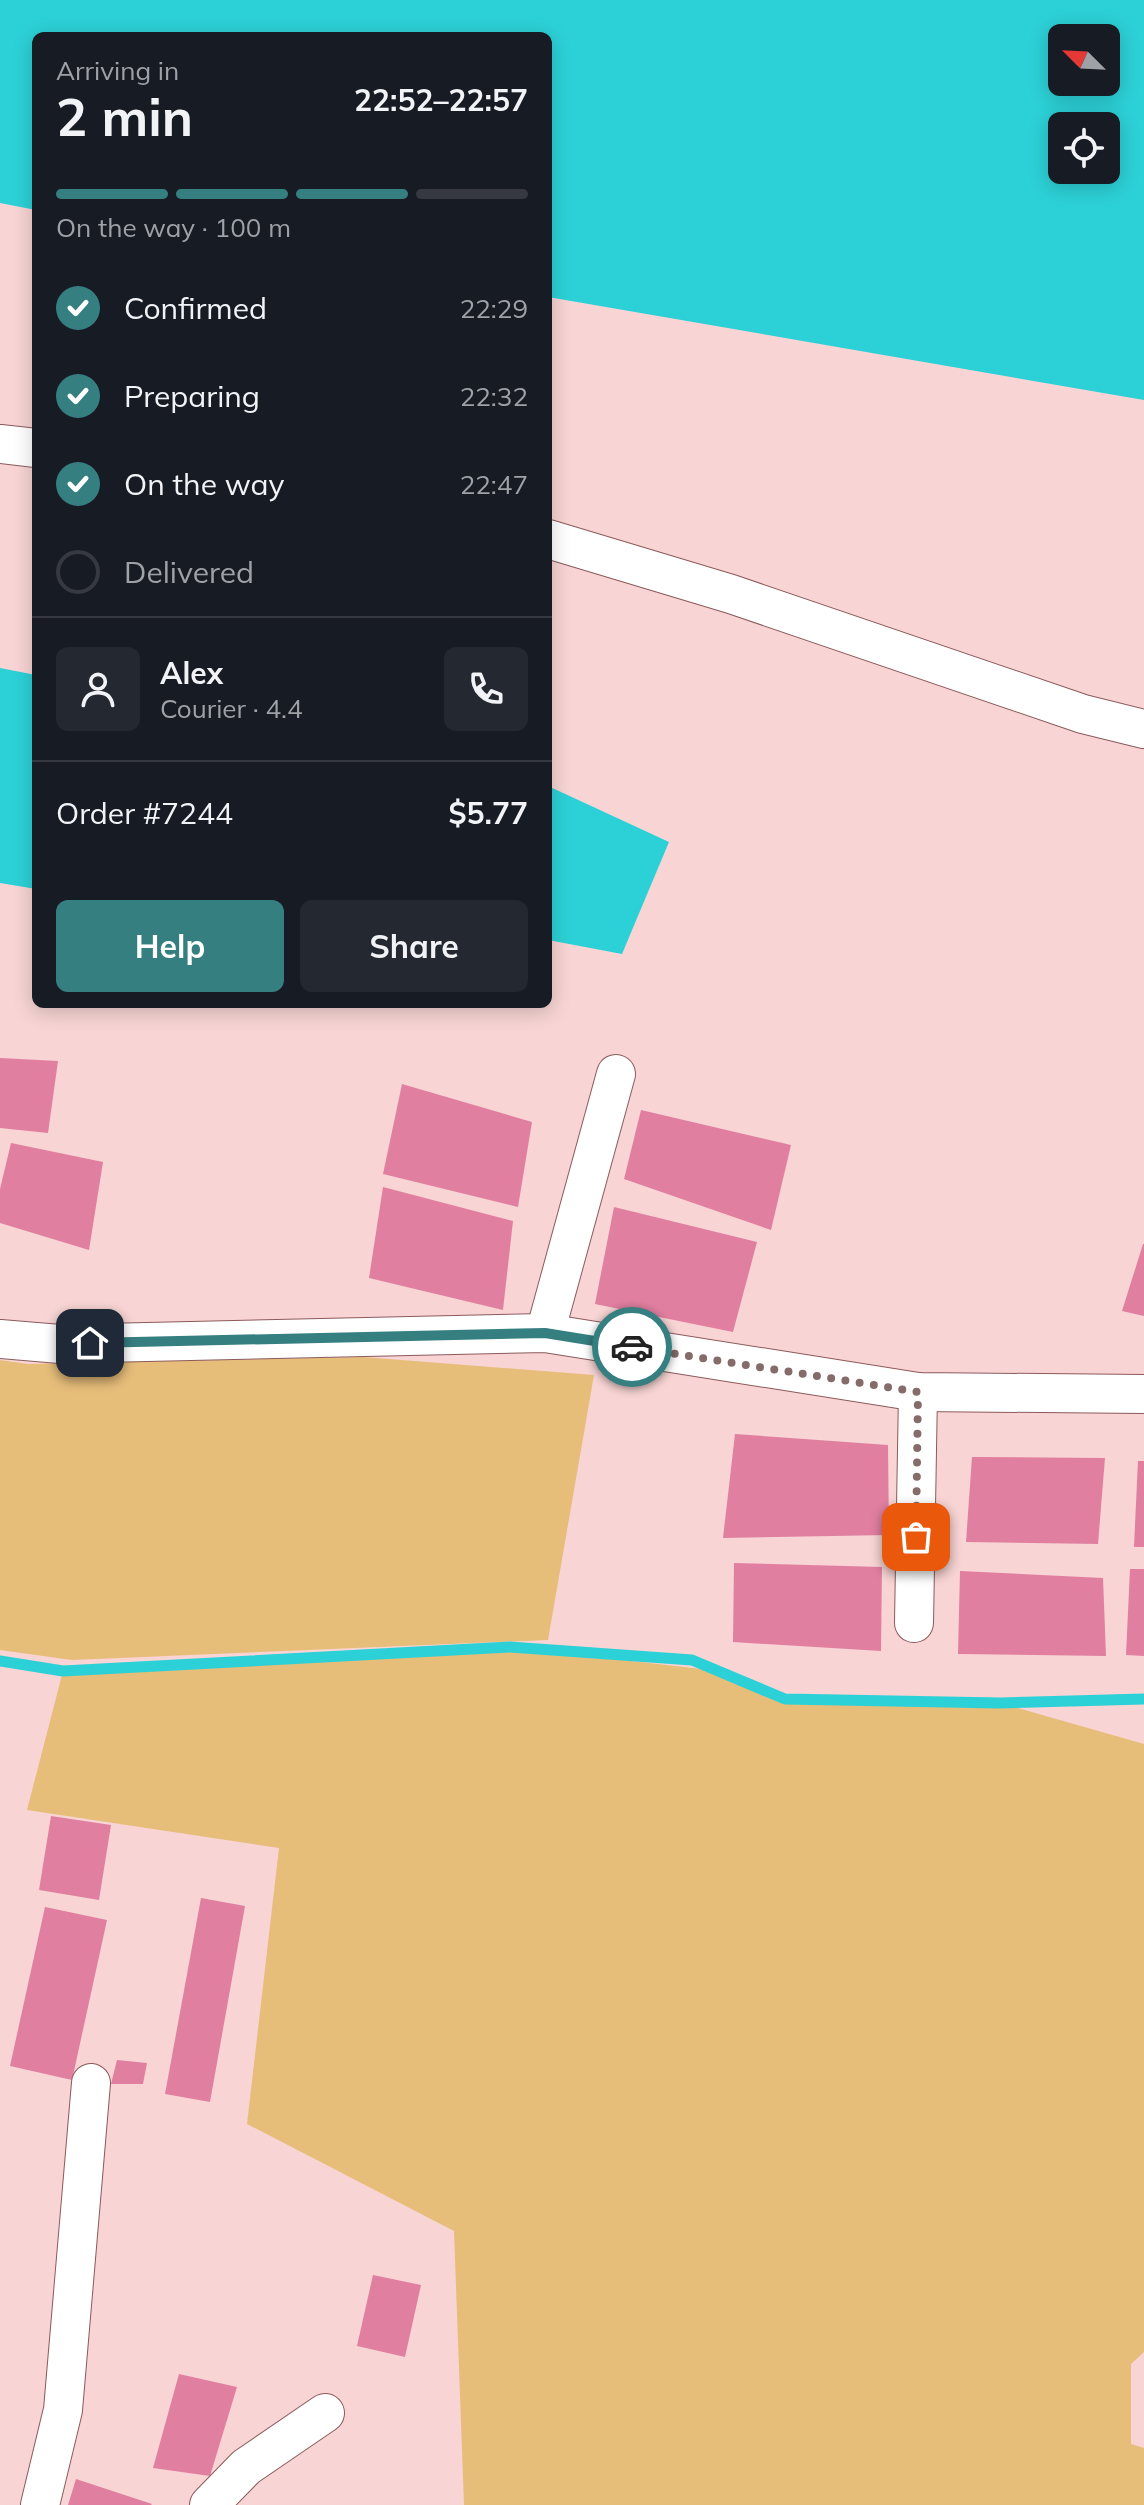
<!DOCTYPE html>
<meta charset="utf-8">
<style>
body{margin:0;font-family:Mulish,sans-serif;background:#242831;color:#f1f3f6;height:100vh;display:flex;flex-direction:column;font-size:30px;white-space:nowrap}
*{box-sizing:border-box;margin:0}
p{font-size:26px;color:#9ea1a6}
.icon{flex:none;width:44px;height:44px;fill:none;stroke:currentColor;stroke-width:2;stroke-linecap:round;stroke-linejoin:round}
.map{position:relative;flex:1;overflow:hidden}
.drawer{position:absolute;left:32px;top:32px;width:520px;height:976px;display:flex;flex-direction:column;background:#171b24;border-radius:12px;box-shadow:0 4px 20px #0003}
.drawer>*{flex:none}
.needle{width:52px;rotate:294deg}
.tools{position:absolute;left:1048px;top:24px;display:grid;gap:16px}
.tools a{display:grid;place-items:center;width:72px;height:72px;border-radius:12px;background:#171b24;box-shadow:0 4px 20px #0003;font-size:40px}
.pin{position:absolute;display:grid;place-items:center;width:68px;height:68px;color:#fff;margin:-34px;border-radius:16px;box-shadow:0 4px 12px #0006}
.courier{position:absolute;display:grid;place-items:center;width:80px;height:80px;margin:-40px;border:6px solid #367f81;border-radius:50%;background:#fff;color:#222;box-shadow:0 2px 10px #0007}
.overview em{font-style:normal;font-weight:700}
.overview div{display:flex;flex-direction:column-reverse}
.overview{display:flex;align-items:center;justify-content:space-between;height:136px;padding:0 24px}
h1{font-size:52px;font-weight:700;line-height:60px}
.bar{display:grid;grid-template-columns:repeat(4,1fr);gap:12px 8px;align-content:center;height:96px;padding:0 24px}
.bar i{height:10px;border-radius:6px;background:#363941}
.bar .active{background:#367f81}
.bar p{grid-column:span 4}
.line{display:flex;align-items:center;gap:20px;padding:0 24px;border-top:2px solid #363941}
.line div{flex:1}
.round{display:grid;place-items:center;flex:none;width:84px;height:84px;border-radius:12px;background:#242831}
ol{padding:0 24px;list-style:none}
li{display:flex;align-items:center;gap:24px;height:88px}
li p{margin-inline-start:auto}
li .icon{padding:8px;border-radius:50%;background:#367f81;color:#fff;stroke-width:4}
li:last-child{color:#9ea1a6}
li i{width:44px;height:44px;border:4px solid #363941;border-radius:50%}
.primary-button{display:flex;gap:16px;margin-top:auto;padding:16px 24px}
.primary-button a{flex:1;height:92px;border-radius:12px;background:#367f81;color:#fff;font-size:32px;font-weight:700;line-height:92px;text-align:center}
.primary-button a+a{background:#242831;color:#f1f3f6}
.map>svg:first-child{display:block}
</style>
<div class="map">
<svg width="1144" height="2505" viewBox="0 0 1144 2505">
<rect width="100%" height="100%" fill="#f8d4d4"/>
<g fill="#e7bd7a">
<path d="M363,1357l231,18 -46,265 -476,20 -72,-10v-290l28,4z"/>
<path d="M510,1647l209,24 67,28 214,4 144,41v608l-13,12v80l13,4v57h-680l-10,-274 -207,-107 32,-276 -252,-38 36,-139z"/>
</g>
<g fill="#2cd1d7" fill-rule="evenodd">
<path d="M0,0h1144v400l-596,-103v-261h-512v174l-36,-7zM1062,38h44v44h-44zM1062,126h44v44h-44z"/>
<path d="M0,668l36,7v214l-36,-6z"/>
<path d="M548,786l121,56 -47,112 -74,-14z"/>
</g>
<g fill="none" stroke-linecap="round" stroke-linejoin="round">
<path stroke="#2cd1d7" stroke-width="11" d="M0,1661l63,10 447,-24 182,13 93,39 215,4 144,-4"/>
</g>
<g fill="#e17fa1">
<path d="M0,1058l58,3 -10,72 -48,-5z"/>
<path d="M402,1084l130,38 -14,85 -135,-33z"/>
<path d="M641,1110l150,35 -20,85 -147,-51z"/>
<path d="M11,1143l92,19 -14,88 -89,-27v-34z"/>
<path d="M383,1187l130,34 -10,89 -134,-32z"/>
<path d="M614,1207l143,35 -24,90 -138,-28z"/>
<path d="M1143,1244h1v72l-22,-5z"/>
<path d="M735,1434l153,11 1,90 -166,3z"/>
<path d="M972,1457l133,1 -7,86 -132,-2z"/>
<path d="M1138,1461h6v86h-10z"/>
<path d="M734,1563l148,4 -1,84 -148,-9z"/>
<path d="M1130,1569h14v87l-18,-1z"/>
<path d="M960,1571l143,7 3,78 -148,-2z"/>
<path d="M51,1816l60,9 -12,75 -60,-10z"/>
<path d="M201,1898l44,8 -35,196 -45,-8z"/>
<path d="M45,1907l62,13 -35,160 -62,-14z"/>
<path d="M117,2060l30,3 -4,21h-32z"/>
<path d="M373,2275l48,10 -16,72 -48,-11z"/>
<path d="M179,2374l58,13 -27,89 -57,-8z"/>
<path d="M76,2479l76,25 -1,1h-83z"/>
</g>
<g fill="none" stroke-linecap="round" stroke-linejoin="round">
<defs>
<g id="minor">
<path d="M0,444l36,4"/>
<path d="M548,539l183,55 352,120 61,15"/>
<path d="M545,1333l71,-259"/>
<path d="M0,1339l60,5 485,-11 373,59 226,2"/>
<path d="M914,1623l4,-231"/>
<path d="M40,2505l23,-95 28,-327"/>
<path d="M209,2505l37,-38 79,-54"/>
</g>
</defs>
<use href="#minor" stroke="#8c5a5b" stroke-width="40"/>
<use href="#minor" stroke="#fff" stroke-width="38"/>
</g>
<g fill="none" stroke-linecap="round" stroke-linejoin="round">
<path stroke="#866b6b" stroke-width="8" stroke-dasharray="0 14.4" d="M632,1347l286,45 -2,145"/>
<path stroke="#367f81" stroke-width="10" d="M90,1343l455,-10 87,14"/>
</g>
</svg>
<div class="tools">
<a><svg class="needle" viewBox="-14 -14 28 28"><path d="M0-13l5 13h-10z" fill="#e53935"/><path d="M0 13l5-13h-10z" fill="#9ea1a6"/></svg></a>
<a><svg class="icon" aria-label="locate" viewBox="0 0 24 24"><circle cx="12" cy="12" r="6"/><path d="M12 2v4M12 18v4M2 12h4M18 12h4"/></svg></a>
</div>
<div class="pin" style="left:916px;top:1537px;background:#ea580c"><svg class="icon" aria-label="bag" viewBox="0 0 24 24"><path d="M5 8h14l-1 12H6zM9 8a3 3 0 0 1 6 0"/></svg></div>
<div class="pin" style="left:90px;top:1343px;background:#1f2937"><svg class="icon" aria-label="home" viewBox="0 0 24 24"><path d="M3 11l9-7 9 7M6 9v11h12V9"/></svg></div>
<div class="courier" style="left:632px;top:1347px"><svg class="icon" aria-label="car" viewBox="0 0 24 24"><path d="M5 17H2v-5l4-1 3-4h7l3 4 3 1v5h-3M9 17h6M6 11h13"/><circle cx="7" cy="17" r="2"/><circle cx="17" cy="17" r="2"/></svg></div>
<section class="drawer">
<div class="overview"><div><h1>2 min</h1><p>Arriving in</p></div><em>22:52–22:57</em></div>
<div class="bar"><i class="active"></i><i class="active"></i><i class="active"></i><i></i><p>On the way · 100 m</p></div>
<ol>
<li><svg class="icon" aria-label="check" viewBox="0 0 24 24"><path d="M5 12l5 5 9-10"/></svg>Confirmed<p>22:29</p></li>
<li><svg class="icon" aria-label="check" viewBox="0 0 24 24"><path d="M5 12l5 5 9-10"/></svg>Preparing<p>22:32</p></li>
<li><svg class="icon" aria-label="check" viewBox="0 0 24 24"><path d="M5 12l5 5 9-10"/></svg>On the way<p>22:47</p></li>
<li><i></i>Delivered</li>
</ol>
<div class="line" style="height:144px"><a class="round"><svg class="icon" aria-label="person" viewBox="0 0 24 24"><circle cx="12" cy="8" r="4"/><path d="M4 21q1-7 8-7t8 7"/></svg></a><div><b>Alex</b><p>Courier · 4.4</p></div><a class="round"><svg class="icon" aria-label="phone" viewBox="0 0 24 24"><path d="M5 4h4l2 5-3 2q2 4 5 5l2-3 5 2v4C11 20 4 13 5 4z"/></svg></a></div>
<div class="line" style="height:104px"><div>Order #7244</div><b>$5.77</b></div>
<div class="primary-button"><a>Help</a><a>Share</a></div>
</section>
</div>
